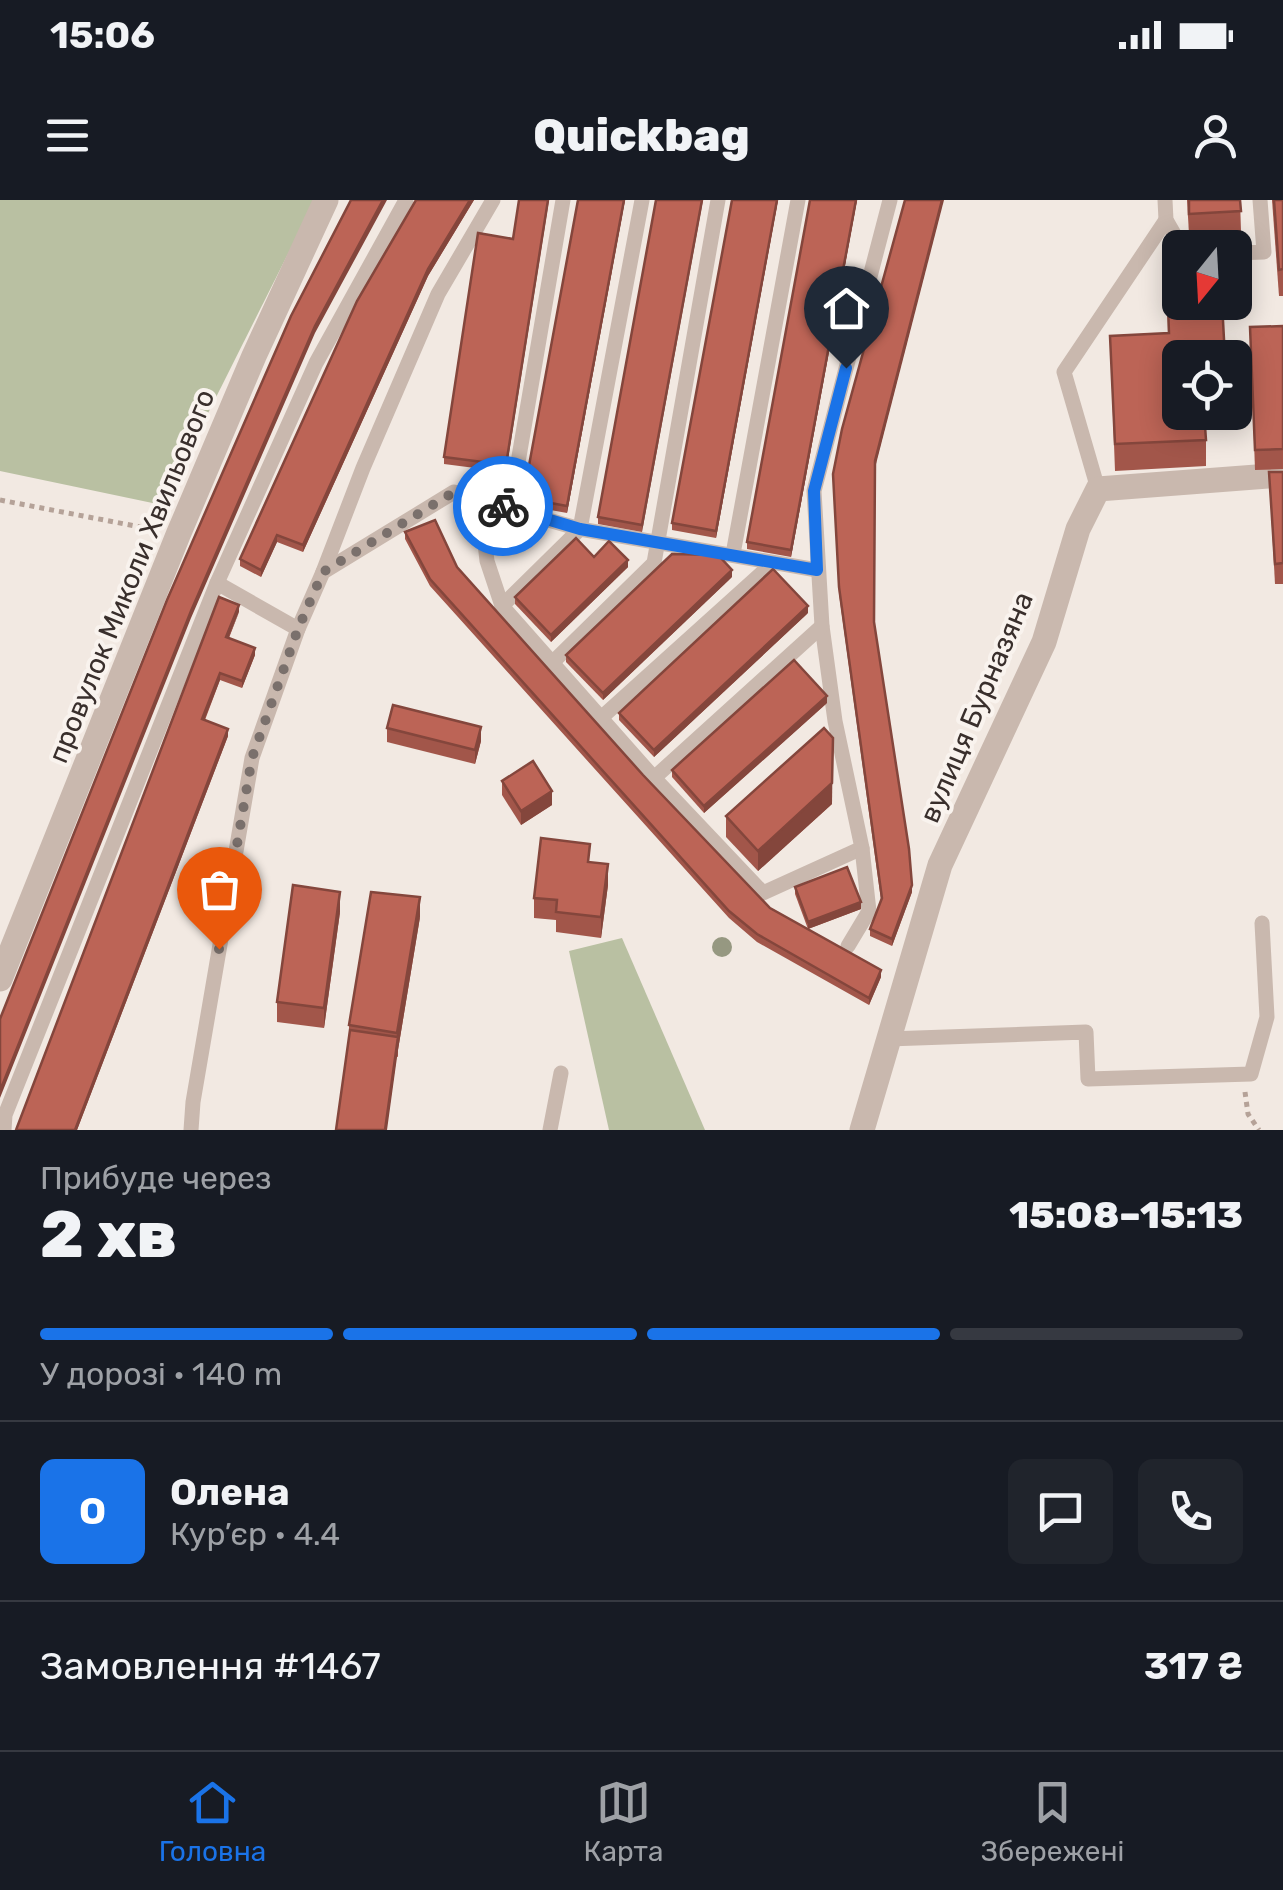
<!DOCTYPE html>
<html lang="uk">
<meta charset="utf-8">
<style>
body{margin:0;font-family:Rubik,sans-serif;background:#20242c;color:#f1f3f6;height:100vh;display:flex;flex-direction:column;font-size:38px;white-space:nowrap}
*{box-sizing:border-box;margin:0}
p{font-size:32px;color:#9ea1a6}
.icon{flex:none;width:55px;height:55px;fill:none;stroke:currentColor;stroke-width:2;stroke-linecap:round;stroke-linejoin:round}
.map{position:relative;height:930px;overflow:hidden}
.sheet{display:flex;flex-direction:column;background:#171b24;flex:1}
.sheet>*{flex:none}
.needle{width:65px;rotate:198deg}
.buttons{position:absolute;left:1162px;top:30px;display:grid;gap:20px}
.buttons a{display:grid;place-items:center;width:90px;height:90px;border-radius:15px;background:#171b24;box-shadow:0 5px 25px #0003;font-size:50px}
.pin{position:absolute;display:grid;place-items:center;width:85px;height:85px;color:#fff;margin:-102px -42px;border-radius:50% 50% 50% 0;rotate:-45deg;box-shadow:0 0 10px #0007}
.pin .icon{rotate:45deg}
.courier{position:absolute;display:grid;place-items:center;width:100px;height:100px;margin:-50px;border:8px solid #1a73e8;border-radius:50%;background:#fff;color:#222;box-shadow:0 2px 12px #0007}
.headline em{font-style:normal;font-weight:800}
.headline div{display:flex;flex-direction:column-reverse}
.headline{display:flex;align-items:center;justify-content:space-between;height:170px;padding:0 40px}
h1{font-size:65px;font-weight:800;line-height:75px}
.bar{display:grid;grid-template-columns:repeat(4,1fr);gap:15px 10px;align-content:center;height:120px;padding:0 40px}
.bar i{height:12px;border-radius:8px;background:#363941}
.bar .on{background:#1a73e8}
.bar p{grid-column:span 4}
.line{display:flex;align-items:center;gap:25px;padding:0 40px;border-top:2px solid #363941}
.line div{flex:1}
.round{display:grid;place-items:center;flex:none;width:105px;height:105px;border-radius:15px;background:#20242c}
.status{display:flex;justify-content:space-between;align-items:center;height:70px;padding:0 50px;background:#171b24;direction:ltr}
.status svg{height:28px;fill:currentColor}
header{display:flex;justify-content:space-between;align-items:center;height:130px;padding:0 40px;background:#171b24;font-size:45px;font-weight:800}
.dock{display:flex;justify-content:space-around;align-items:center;height:140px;border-top:2px solid #363941;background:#171b24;font-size:28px;color:#9ea1a6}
.dock a{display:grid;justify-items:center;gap:5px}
.dock .on{color:#1a73e8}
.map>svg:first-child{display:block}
</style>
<div class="status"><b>15:06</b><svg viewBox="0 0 49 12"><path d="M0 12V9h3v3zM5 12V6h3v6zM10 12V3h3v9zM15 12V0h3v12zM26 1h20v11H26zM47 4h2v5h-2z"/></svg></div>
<header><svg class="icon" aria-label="menu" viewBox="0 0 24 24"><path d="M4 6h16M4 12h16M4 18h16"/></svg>Quickbag<svg class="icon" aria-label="person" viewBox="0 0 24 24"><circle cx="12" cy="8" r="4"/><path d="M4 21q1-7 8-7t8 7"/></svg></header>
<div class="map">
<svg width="1283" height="930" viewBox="0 0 1283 930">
<rect width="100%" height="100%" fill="#f2e9e2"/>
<g fill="#b9c0a2">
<path d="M0,0h315l-153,305 -162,-34z"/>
<path d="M622,738l83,192h-96l-40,-179z"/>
</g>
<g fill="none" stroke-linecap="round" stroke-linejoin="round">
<g stroke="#b5a298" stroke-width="5" stroke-dasharray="5 5" stroke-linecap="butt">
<path d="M0,300l156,30"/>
<path d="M1245,892l3,22 11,16"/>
</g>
<g stroke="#c9b8ae" stroke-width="15">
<path d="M1165,0l1,20 16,28"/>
<path d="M1235,53l29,-1 -4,-52"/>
<path d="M1098,289l-34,-117 102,-152"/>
<path d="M480,298l7,63 15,45 152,172 109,115 99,-45 -27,-127 -13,-95 -8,-135 76,-291"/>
<path d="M510,309l53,-309"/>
<path d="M733,354l65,-354"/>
<path d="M323,372l40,-104 75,-174 55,-94"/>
<path d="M217,383l99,-220 90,-163"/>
<path d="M502,406l78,-77 62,-329"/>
<path d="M552,463l102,-100 64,-363"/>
<path d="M601,518l172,-155"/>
<path d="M654,578l168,-152"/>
<path d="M848,746l21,-35 -7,-63"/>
<path d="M888,839l198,-7 2,47 163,-5 16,-57 -5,-94"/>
<path d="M4,930l1,-15 212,-532 81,46"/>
<path d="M191,930l2,-28 59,-344 46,-129 25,-57 131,-80 26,6 30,11 70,20 237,41"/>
<path d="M550,930l11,-57"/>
</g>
<g stroke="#c9b8ae" stroke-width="25">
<path d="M0,779l178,-444 76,-179 72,-156"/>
<path d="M862,930l78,-265 104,-223 34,-113 20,-40 185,-14"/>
</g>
</g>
<circle fill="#969881" cx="722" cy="747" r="10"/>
<g fill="#a2564a">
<path d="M416,0h58l-46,76 -125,276 -26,-10 -16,35 -21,-11v-7z"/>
<path d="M578,0h47l-58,313 -44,-8v-7z"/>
<path d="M656,0l-14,332 -44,-8v-7z"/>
<path d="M732,0h46l-62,338 -44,-8v-7z"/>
<path d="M810,0h47l-66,357 -44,-8v-7z"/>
<path d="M1187,0h53l1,31 -52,3z"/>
<path d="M1272,0h11v96h-4z"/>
<path d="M513,39l-7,233 -62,-8v-7z"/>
<path d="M1167,79l13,79 26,82v26l-91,5 -5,-135 58,-3z"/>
<path d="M1283,126v143l-28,1 -5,-143z"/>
<path d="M875,268l-1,154 38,270 -20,54 -22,-10v-7l11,-29 -42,-306 -6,-120z"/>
<path d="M1269,272h14v112h-8z"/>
<path d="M405,332l52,35 186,208 127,133 111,69 -12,28 -112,-63 -28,-24 -299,-332 -25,-47z"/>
<path d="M594,357l34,10 -77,75 -36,-38v-7z"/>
<path d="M732,377l-129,123 -37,-38v-7z"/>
<path d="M239,412l-10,26 26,17 -13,33 -22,-8 -15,40 23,16 -151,394h-61z"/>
<path d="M808,413l-154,144 -35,-37v-7z"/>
<path d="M827,503l-123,110 -32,-36v-7z"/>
<path d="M387,528l94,13 -6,23 -88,-22z"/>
<path d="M502,581l50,24 -31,20 -19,-30z"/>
<path d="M832,604l-74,67 -32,-34v-21z"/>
<path d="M590,662l18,23 -7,53 -45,-6v-12l-22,-2v-20z"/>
<path d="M795,687l66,22 -53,20 -13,-35z"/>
<path d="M340,712l-16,116 -47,-6v-20z"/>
<path d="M420,717l-22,133v7l-49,-19v-13z"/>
</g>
<g fill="#84463c">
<path d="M383,0h4l-72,133 -124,285 -191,480v-7l191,-480 124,-285z"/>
<path d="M470,0h4l-46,76 -125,276v-7l125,-276z"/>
<path d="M548,0h1l-43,272v-7z"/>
<path d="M624,0h1l-58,313v-7z"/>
<path d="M702,0h1l-61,332v-7z"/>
<path d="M777,0h1l-62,338v-7z"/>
<path d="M856,0h1l-66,357v-7z"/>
<path d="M942,0h2l-69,268v-7z"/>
<path d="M277,335v7l-16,35v-7z"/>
<path d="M628,360v7l-77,75v-7z"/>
<path d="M732,370v7l-129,123v-7z"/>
<path d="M239,405v7l-13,32v-7z"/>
<path d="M808,406v7l-154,144v-7z"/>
<path d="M255,448v7l-13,33v-7z"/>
<path d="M220,473v7l-18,46v-7z"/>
<path d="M827,496v7l-123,110v-7z"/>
<path d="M481,527v14l-6,23v-14z"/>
<path d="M228,529v7l-151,394h-2z"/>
<path d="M833,538l-1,66 -74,67v-20z"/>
<path d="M552,591v14l-31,20v-14z"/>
<path d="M608,664v21l-7,53v-21z"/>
<path d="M912,685v7l-20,54v-7z"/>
<path d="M340,692v20l-16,116v-20z"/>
<path d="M420,697v20l-22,133 -11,80h-2l12,-97z"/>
<path d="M861,702v7l-53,20v-7z"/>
<path d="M881,770v7l-12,28v-7z"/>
</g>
<g fill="#bc6456" stroke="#84463c" stroke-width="2.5">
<path d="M351,0h32l-68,126 -124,285 -191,480v-72l167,-419 124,-284z"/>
<path d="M416,0h54l-42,69 -125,276 -26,-10 -16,35 -21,-11 117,-258z"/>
<path d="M519,0h29l-42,265 -62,-8 34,-224 35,6z"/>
<path d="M578,0h46l-57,306 -44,-8z"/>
<path d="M656,0h46l-60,325 -44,-8z"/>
<path d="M732,0h45l-61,331 -44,-8z"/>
<path d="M810,0h46l-65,350 -44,-8z"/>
<path d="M905,0h37l-67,261 -1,161 35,227 3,36 -20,54 -22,-10 12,-31 -43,-311 -6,-113 9,-45z"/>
<path d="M1189,0h51l1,11 -52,3z"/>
<path d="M1274,0h9v69l-4,1z"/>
<path d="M1180,78v24h42l3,56h-45v54h24l2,28 -91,4 -5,-108 59,-3 -2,-54z"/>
<path d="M1283,126v123l-28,1 -5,-123z"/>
<path d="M1269,272h14v91l-8,1z"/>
<path d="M435,320l22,47 186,208 127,133 111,62 -12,28 -112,-64 -28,-23 -299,-332 -25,-47z"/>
<path d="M576,338l18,19 15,-16 19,19 -77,75 -36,-38z"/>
<path d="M672,354l46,1 14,15 -129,123 -37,-38z"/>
<path d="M773,369l35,37 -154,144 -35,-37z"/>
<path d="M219,397l20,8 -13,32 29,11 -13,33 -22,-8 -18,46 26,10 -153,401h-59z"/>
<path d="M794,460l33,36 -123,110 -32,-36z"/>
<path d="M393,505l88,22 -6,23 -88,-22z"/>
<path d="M824,528l9,10 -1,45 -74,68 -32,-35z"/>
<path d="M533,561l19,30 -31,20 -19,-30z"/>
<path d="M541,638l49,6 -2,18 20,2 -7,53 -45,-5 1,-12 -23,-2z"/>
<path d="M847,667l14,35 -53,20 -13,-35z"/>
<path d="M293,685l47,7 -16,116 -47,-6z"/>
<path d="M371,692l49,5 -23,136 -48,-8z"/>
<path d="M350,830l48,7 -13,93h-49z"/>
</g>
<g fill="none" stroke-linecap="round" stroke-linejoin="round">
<path stroke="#7a706c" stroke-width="10" stroke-dasharray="0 18" d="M219,749l33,-191 46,-129 25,-57 131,-80 26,6 23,8"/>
<path stroke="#1a73e8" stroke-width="12" d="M503,306l77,23 237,41 -3,-79 32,-123"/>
</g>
<g text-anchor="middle" stroke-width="8" stroke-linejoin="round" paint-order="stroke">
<g font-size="28" fill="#392f2c" stroke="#f9f3ee">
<text transform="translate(131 376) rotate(-68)" y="10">провулок Миколи Хвильового</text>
<text transform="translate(976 507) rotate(-67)" y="10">вулиця Бурназяна</text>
</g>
</g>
</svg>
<div class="buttons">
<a><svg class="needle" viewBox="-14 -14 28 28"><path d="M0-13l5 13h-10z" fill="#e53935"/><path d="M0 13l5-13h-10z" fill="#9ea1a6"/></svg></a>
<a><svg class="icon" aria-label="locate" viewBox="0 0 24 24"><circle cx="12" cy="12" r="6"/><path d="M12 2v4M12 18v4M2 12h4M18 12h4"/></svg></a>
</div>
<div class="pin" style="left:219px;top:749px;background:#ea580c"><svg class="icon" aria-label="bag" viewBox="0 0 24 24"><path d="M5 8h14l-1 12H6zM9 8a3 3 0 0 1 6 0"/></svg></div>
<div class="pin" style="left:846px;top:168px;background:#1f2937"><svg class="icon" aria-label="home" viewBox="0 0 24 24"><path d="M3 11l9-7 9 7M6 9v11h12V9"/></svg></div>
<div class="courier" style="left:503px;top:306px"><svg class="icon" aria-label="bike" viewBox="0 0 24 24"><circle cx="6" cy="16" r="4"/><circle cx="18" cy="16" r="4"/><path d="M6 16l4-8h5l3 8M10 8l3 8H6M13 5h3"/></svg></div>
</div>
<section class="sheet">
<div class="headline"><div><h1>2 хв</h1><p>Прибуде через</p></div><em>15:08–15:13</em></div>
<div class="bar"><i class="on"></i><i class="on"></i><i class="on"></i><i></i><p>У дорозі · 140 m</p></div>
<div class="line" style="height:180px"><b class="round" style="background:#1a73e8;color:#fff">О</b><div><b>Олена</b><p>Кур’єр · 4.4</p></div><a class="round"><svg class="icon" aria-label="chat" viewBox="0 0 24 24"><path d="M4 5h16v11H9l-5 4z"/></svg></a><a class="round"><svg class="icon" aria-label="phone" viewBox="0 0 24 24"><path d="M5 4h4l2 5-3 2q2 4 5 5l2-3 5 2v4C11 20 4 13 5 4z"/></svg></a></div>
<div class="line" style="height:130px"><div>Замовлення #1467</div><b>317 ₴</b></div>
</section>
<nav class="dock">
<a class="on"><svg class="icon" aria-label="home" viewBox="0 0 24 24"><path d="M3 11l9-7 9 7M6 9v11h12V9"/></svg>Головна</a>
<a><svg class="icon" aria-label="map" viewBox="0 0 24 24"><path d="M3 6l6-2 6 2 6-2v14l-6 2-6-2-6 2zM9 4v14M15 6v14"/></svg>Карта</a>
<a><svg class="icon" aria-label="saved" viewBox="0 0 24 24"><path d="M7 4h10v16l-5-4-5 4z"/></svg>Збережені</a>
</nav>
